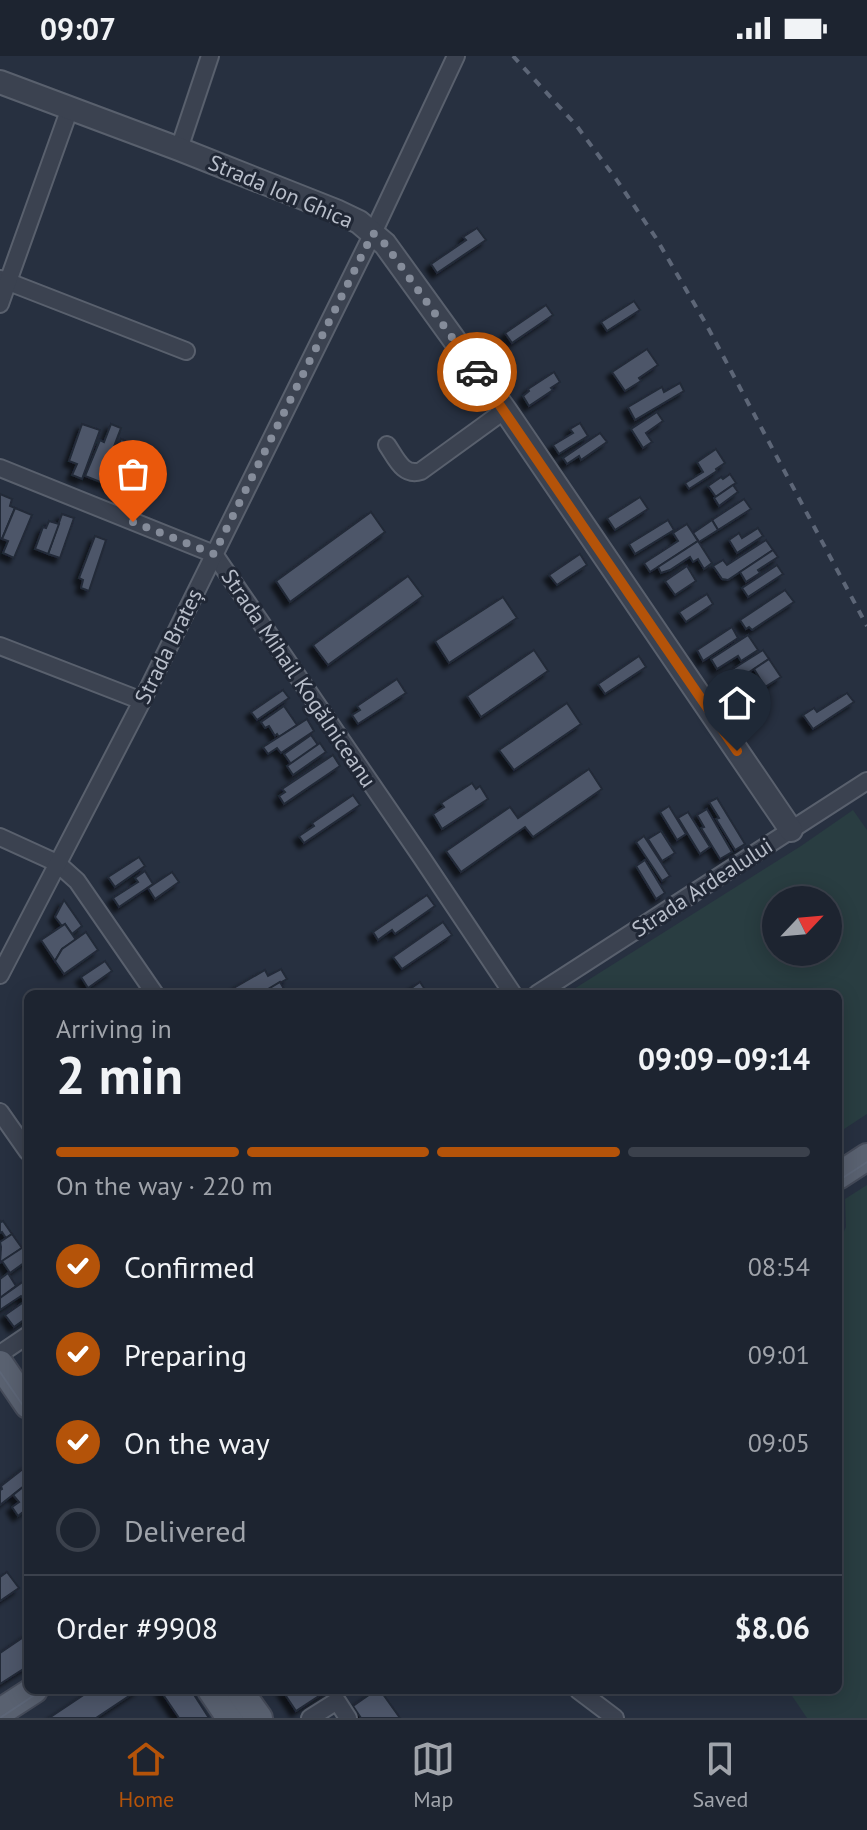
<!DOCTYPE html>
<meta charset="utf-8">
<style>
body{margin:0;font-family:"PT Sans",sans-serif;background:#252c38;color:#f1f3f6;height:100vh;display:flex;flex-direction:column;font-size:30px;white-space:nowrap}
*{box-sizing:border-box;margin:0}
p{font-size:26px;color:#a0a4ab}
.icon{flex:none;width:44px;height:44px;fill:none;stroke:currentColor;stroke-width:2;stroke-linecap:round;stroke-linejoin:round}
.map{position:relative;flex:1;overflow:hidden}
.panel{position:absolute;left:24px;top:934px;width:818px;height:704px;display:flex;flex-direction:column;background:#1d2430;border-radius:12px;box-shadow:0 4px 20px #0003,0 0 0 2px #3b414c}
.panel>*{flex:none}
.needle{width:52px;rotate:64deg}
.tools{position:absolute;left:762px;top:830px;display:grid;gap:16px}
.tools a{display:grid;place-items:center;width:80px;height:80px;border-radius:50%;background:#1d2430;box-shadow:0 4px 20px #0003,0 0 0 2px #3b414c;font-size:40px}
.pin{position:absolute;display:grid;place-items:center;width:68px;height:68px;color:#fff;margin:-82px -34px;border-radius:50% 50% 50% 0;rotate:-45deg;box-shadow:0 0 8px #0007}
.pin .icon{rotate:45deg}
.courier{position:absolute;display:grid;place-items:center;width:80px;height:80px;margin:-40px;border:6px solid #b45309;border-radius:50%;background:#fff;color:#222;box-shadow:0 2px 10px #0007}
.head em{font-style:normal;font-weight:700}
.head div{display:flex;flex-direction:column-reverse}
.head{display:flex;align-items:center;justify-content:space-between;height:136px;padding:0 32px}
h1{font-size:52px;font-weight:700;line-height:60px}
.bar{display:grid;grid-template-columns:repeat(4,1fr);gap:12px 8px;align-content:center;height:96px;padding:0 32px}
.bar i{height:10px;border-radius:6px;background:#3b414c}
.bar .active{background:#b45309}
.bar p{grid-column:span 4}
.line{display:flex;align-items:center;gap:20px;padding:0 32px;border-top:2px solid #3b414c}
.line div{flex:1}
ol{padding:0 32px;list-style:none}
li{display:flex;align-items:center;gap:24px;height:88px}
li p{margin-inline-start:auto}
li .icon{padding:8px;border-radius:50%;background:#b45309;color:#fff;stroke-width:4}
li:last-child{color:#a0a4ab}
li i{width:44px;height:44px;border:4px solid #3b414c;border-radius:50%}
.status{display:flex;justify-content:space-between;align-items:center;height:56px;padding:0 40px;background:#1d2430;direction:ltr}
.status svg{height:22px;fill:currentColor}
.tab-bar{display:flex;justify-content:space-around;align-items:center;height:112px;border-top:2px solid #3b414c;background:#1d2430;font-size:22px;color:#a0a4ab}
.tab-bar a{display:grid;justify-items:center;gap:4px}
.tab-bar .active{color:#b45309}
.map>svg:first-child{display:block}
</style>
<div class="status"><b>09:07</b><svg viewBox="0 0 49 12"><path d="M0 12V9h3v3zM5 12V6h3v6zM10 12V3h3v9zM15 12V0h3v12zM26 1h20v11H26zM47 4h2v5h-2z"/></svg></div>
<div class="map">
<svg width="867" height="1662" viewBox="0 0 867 1662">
<defs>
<filter id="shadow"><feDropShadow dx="-5" dy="5" stdDeviation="2" flood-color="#0009"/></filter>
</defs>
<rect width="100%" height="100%" fill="#273040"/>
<g fill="#293d41" fill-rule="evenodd">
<path d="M853,754l14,20v284l-29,19v-139h-272l235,-148zM828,844v52h-52v-52z"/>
<path d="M867,1129v533h-60l-19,-28h50v-446l8,-17 -1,-28z"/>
</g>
<g fill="#4d5769" stroke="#222937" stroke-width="2" filter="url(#shadow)">
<path d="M477,172l9,12 -49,33 -6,-9 35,-24 -3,-3z"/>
<path d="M634,245l6,9 -33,21 -6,-9z"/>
<path d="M546,249l7,10 -41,28 -7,-10z"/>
<path d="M647,293l11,16 -19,13 2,3 -16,10 -13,-19z"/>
<path d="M554,316l6,10 -9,6 2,2 -24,16 -6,-10 6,-5 -1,-2z"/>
<path d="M680,327l4,8 -49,29 -7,-13 34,-20 2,5z"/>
<path d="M657,356l6,9 -17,12 6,9 -9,6 -12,-19z"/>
<path d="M580,367l8,13 -29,18 -6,-9 20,-12 -3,-4z"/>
<path d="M82,368l18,6 -18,49 -10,-4 5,-11 -8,-3z"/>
<path d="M111,368l10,4 -11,29 7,3 -8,21 -4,-2 -2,4 -18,-7 15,-36 4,2z"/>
<path d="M600,377l7,9 -26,18 -2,-4 -12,8 -4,-6z"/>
<path d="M121,383l17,7 -18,44 -13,-5 14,-35 -4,-1z"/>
<path d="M716,393l9,14 -9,6 1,2 -28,18 -4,-6 18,-11 -6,-10z"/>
<path d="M730,418l6,9 -20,14 -8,-11 13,-9 2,2z"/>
<path d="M733,429l5,7 -19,14 -5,-8z"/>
<path d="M0,438l12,5 -2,7 5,2 -13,31 -2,-1z"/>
<path d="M640,441l8,12 -33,21 -8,-12z"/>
<path d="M744,443l7,10 -33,21 -6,-10z"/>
<path d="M15,452l17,7 -18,43 -11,-5 5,-12 -6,-2z"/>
<path d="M371,456l14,20 -95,70 -14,-21z"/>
<path d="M62,458l12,4 -14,40 -12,-4z"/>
<path d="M668,464l6,10 -39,24 -6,-10z"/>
<path d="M712,464l6,10 -19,12 -6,-9z"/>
<path d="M49,465l10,3 -11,30 -13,-5 8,-22 3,1z"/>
<path d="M687,468l11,17 -48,31 -6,-9 34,-22 -5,-8z"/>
<path d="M758,472l5,8 -26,17 -8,-13 10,-7 3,5z"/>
<path d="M95,480l11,4 -17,51 -8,-3 2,-8 -4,-2z"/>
<path d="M766,484l7,10 -45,30 -6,-1 -9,-13 10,-6 4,5z"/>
<path d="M698,485l14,22 -8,6 -6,-10 -5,3 -3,-5 -20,13 -9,3 -3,-6z"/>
<path d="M773,494l5,7 -20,13 2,3 -14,9 -6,-10z"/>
<path d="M580,498l7,11 -30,20 -8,-10z"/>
<path d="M777,509l6,9 -35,23 -6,-9z"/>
<path d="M687,510l9,15 -21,14 -10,-14z"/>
<path d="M408,520l15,20 -95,69 -15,-20z"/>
<path d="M785,534l9,12 -42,28 -3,-3 -3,2 -6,-9z"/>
<path d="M707,538l6,10 -27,18 -7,-10z"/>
<path d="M503,541l14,21 -68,45 -14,-22z"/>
<path d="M732,571l6,11 -35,23 -6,-11z"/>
<path d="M748,579l10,15 -17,11 -3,-5 -21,13 -6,-10z"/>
<path d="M534,594l14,21 -67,46 -14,-21z"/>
<path d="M763,594l6,9 -35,23 -6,-10z"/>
<path d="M639,600l7,11 -41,27 -7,-10z"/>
<path d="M769,603l12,18 -16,10 -11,-18z"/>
<path d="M397,623l9,14 -48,31 -6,-9 8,-5 -3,-4z"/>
<path d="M758,624l6,8 -27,19 -6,-9z"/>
<path d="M283,634l6,8 -32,22 -6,-8z"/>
<path d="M847,637l7,9 -41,27 -10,-14 11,-7 3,4z"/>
<path d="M567,647l14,21 -67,46 -15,-20z"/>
<path d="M284,650l13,19 -18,12 -2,-3 -2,2 -6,-10 -4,2 -4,-6z"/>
<path d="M307,663l7,12 -33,22 -4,-5 -9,6 -5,-7z"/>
<path d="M311,679l7,10 -27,19 -7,-10z"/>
<path d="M320,687l6,9 -33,23 -6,-9z"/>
<path d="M333,699l7,11 -56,38 -5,-8 6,-4 -3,-3z"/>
<path d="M589,713l13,20 -69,48 -8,-10 -64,45 -15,-21 64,-44 8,11z"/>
<path d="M472,727l4,6 4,-3 8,13 -46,30 -9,-15 11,-7 -3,-4z"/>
<path d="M353,739l7,10 -56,38 -5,-7 15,-10 -2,-3z"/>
<path d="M717,742l28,46 -10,6 -19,-31 3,-1 -10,-16z"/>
<path d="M669,750l17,28 -9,6 -17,-28z"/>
<path d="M707,753l25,43 -12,7 -19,-31 3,-1 -7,-12z"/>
<path d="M688,756l22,35 -10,7 -22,-36z"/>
<path d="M661,775l14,22 -13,8 -14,-22z"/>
<path d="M644,780l26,40 -8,5 -26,-39z"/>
<path d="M139,801l6,9 -30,21 -7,-10z"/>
<path d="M645,804l20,33 -9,6 -20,-33z"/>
<path d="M145,815l8,13 -34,23 -6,-9 25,-16 -3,-4z"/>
<path d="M172,816l7,10 -24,17 -7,-11z"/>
<path d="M427,839l8,11 -40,28 -3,-4 -14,10 -5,-8z"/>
<path d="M64,844l18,26 -10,8 -7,-10 -3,2 -7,-9z"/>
<path d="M443,866l9,13 -50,34 -9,-12z"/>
<path d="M65,868l11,16 -14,9 -7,12 -14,-21z"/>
<path d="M86,876l12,18 -34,24 -9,-13 7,-12z"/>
<path d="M105,905l7,10 -24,17 -7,-11z"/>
<path d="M281,913l6,10 -27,15h-25l-3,-5 33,-19 3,6z"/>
<path d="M280,926l7,12h-27z"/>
<path d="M420,926l8,12h-25z"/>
<path d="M0,1164l1,2 2,-1 9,13 -6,4 -4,-6 -2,1z"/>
<path d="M12,1178l10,14 -22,15 1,-16 -1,-5z"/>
<path d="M28,1188v16l-18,13 -8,-12z"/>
<path d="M8,1217l8,13 -16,12v-19z"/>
<path d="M24,1225l4,6v12l-3,2 -4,-5 -21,14v-12z"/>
<path d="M28,1243v18l-14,10 -9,-12z"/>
<path d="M28,1409v18l-28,22v-15l2,-1 -1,-3z"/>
<path d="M28,1427v25l-10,8 -6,-9 7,-5 -6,-7z"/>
<path d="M7,1516l12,16 -19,13v-24z"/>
<path d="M28,1578v32l-28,18v-31z"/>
<path d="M91,1634h47l-42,28h-47z"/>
<path d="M160,1634h31l18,28h-30z"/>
<path d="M282,1634h46l-32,21z"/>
<path d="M376,1634h4l20,28h-39l-8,-12z"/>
</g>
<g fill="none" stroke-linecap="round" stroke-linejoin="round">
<defs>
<g id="minor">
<path d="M179,93l31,-93"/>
<path d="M1,223l185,72"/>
<path d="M0,248l70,-196"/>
<path d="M387,389c9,13 16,32 34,26l84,-61"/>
<path d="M0,412l214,86 208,304 91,136"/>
<path d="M0,590l142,55"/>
<path d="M0,781l57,26 20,18 78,113"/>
<path d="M0,919l142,-274 231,-468 83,-177"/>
<path d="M537,938l330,-213"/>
<path d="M0,1056l28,40"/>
<path d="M0,1298l28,-19"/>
<path d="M578,1634l37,28"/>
<path d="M310,1662l27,-17 11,17"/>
</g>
<path id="tertiary" d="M0,26l179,67 157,62 23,11 26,22 120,166 286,420"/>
<g id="primary">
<path d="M838,1120l29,-19"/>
<path d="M0,1308l28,41"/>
<path d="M211,1634l19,28"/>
<path d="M239,1634l20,28"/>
<path d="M0,1656l34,-22"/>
</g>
</defs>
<use href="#minor" stroke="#59606d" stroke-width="20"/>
<use href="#tertiary" stroke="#59606d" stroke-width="26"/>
<use href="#primary" stroke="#454b59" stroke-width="30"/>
<use href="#minor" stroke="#3b4250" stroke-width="16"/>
<use href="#tertiary" stroke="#3b4250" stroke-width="22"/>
<use href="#primary" stroke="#596170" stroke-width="26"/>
<g stroke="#5d6677" stroke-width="2">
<path d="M838,1125l29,-19"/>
<path d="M0,1316l28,41"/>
<path d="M0,1662l42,-28"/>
</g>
<path stroke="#5d6677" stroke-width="4" stroke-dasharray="8 8" stroke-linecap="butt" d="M513,0l63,69 40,54 40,59 50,86 161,302"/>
</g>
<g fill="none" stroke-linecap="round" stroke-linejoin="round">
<path stroke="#858c9a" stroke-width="8" stroke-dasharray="0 14.4" d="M133,466l81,32 159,-321 12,11 92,128"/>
<path stroke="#b45309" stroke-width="10" d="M477,316l260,379"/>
</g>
<g text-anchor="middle" stroke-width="6" stroke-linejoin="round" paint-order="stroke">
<g font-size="22" fill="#b8beca" stroke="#202735">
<text transform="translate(281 135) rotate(23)" y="8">Strada Ion Ghica</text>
<text transform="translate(168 590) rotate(-64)" y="8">Strada Brateș</text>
<text transform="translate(299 622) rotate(56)" y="8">Strada Mihail Kogălniceanu</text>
<text transform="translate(702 831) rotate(-33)" y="8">Strada Ardealului</text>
</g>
</g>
</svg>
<div class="tools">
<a><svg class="needle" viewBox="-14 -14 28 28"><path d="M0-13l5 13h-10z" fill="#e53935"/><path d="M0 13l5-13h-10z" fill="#a0a4ab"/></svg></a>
</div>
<div class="pin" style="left:133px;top:466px;background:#ea580c"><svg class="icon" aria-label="bag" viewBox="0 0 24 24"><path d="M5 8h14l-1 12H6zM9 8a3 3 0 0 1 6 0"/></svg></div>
<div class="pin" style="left:737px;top:695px;background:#1f2937"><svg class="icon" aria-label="home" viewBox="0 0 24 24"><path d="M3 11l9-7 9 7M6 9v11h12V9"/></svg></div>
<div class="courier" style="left:477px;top:316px"><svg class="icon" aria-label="car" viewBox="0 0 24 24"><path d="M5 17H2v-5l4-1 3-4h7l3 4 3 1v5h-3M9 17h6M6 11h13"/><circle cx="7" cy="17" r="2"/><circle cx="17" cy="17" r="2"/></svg></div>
<section class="panel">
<div class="head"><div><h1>2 min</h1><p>Arriving in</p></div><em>09:09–09:14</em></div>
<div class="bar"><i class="active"></i><i class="active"></i><i class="active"></i><i></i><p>On the way · 220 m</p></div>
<ol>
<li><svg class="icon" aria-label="check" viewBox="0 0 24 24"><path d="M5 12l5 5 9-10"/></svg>Confirmed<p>08:54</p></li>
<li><svg class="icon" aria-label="check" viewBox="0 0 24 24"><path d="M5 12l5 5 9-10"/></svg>Preparing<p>09:01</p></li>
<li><svg class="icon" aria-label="check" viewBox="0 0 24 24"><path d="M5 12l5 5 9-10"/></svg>On the way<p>09:05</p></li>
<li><i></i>Delivered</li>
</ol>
<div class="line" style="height:104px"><div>Order #9908</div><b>$8.06</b></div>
</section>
</div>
<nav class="tab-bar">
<a class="active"><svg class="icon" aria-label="home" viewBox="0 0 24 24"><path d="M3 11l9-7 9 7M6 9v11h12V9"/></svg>Home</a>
<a><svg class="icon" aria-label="map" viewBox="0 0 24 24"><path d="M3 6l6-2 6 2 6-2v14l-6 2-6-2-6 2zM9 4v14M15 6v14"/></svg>Map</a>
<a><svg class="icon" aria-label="saved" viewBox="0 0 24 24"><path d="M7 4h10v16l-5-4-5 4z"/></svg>Saved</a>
</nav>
